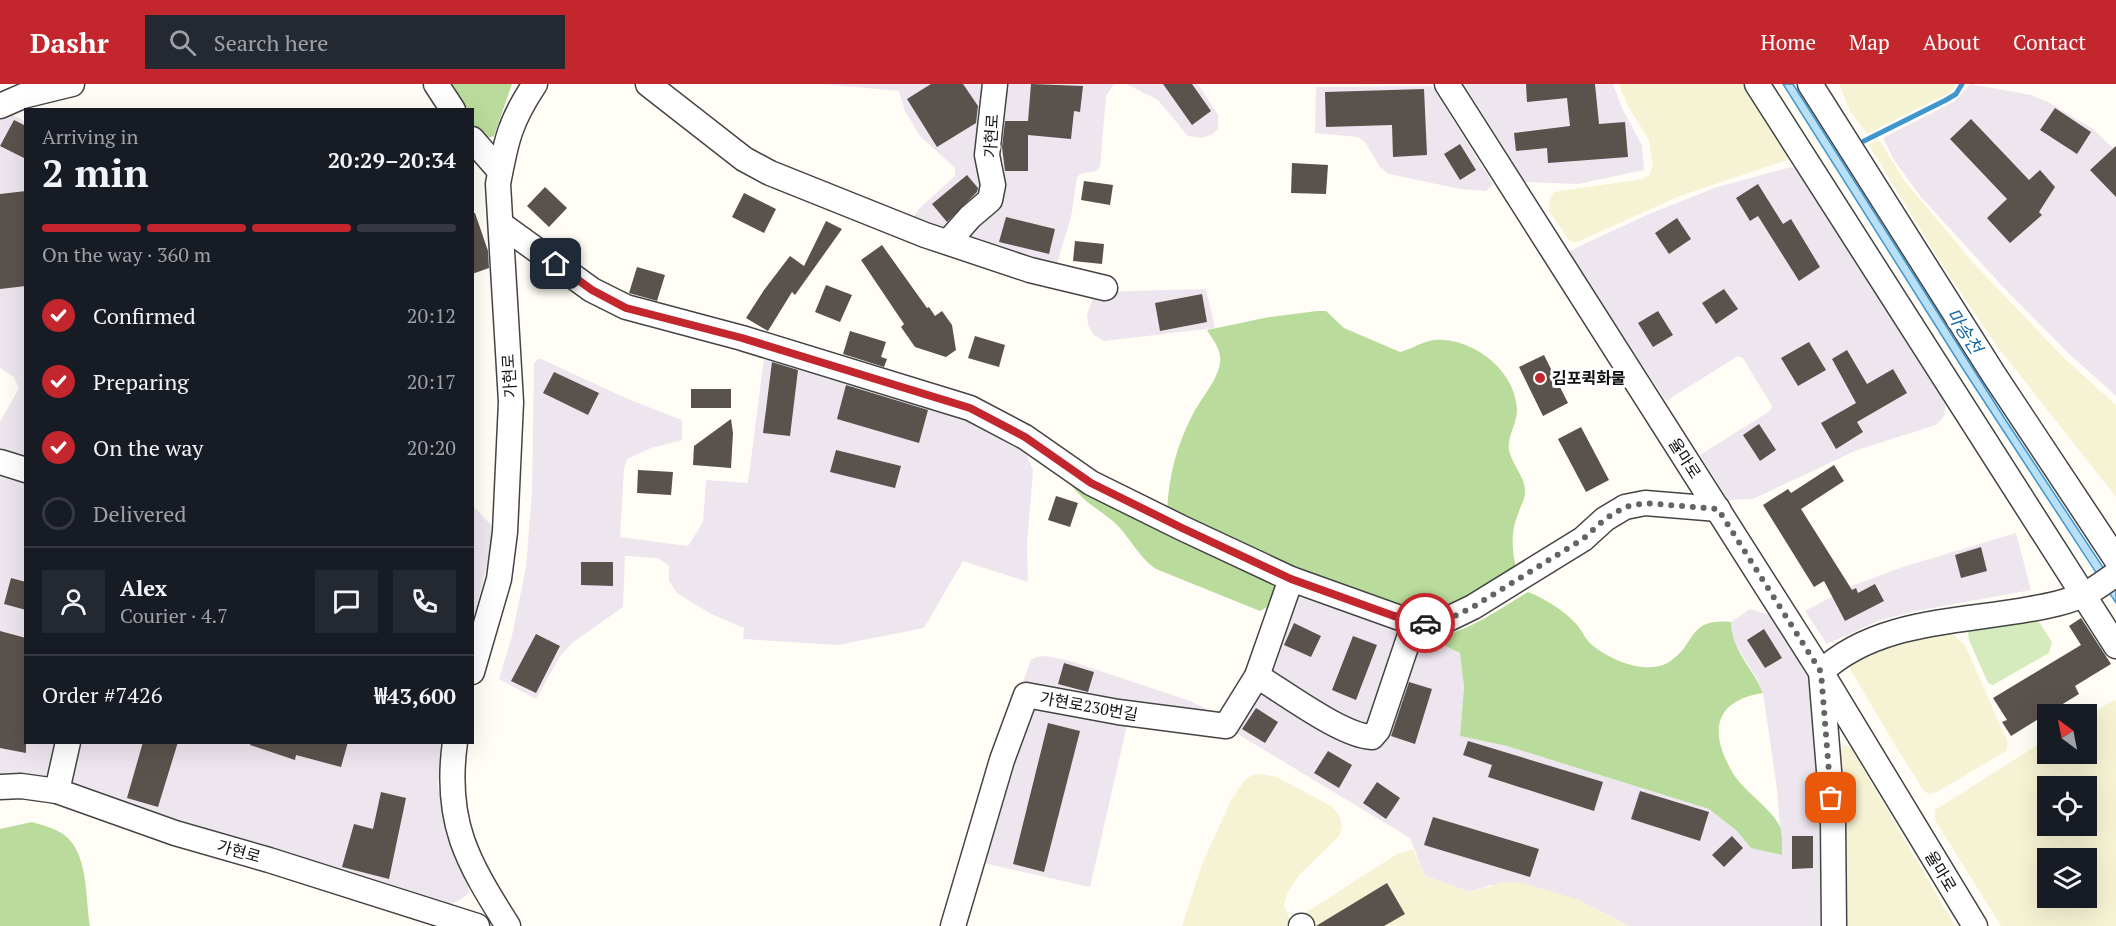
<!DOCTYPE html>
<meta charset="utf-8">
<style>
body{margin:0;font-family:"PT Serif","Noto Sans KR",serif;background:#242831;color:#f1f3f6;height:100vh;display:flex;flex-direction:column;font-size:22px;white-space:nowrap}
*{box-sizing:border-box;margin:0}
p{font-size:20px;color:#9ea1a6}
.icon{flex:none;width:33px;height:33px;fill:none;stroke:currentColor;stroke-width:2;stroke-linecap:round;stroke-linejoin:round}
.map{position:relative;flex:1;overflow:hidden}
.sheet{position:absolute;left:24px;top:24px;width:450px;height:636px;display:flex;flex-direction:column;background:#171b24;border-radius:0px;box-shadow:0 6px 24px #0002}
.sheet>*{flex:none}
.needle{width:39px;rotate:328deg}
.tools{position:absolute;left:2037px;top:620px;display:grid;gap:12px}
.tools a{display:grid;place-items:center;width:60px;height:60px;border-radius:0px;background:#171b24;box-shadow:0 6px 24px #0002;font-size:30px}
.pin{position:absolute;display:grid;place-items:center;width:51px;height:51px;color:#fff;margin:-26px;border-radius:12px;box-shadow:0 3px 9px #0006}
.courier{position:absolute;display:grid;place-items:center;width:60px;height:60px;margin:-30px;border:4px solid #c4262e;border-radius:50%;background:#fff;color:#222;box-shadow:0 2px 8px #0007}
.head em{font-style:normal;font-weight:600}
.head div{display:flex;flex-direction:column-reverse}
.head{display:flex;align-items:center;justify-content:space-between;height:102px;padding:0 18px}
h1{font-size:39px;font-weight:600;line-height:45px}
.bar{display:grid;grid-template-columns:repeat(4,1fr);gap:9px 6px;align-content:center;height:72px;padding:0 18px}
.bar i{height:8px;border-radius:4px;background:#363941}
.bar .active{background:#c4262e}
.bar p{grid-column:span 4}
.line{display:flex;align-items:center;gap:15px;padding:0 18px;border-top:2px solid #363941}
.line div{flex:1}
.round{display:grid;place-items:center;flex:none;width:63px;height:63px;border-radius:0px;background:#242831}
ol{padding:0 18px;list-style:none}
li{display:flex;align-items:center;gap:18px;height:66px}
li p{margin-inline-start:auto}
li .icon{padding:6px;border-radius:50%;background:#c4262e;color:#fff;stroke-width:4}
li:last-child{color:#9ea1a6}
li i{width:33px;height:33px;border:3px solid #363941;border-radius:50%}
header{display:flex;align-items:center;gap:36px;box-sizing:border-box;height:84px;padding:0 30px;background:#c4262e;color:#fff}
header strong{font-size:28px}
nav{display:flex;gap:33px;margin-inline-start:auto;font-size:21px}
.search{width:420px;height:54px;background:#242831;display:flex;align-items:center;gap:15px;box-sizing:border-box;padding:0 21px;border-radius:0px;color:#9ea1a6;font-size:22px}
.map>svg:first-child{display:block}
</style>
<header>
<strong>Dashr</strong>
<div class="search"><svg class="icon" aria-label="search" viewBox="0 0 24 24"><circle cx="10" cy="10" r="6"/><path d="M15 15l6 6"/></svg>Search here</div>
<nav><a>Home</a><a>Map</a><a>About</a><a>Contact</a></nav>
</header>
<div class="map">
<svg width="2116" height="842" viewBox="0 0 2116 842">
<rect width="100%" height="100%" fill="#fffdf5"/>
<g fill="#eee6ef">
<path d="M822,0h292l-8,12 -6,71 -4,4 -16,3 -3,4 -6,39 -15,50 -139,-45 -3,-6 6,-8 35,-32v-8l-35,-32 -15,-25 -6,-20z"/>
<path d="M1126,0h72l20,31v14l-7,6 -10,3 -13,-2 -30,-36z"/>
<path d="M1464,0h149l10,26 19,35 2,25 -66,14 -53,-2z"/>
<path d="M1970,0l61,11 17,7 45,27 23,22v245l-49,-44 -63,-64 -83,-91 -27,-37 -11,-22 72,-37z"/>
<path d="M1432,2l61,98 -7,7 -26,-2 -71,-15 -9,-7 -15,-25 -7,-5 -43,-4 1,-46z"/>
<path d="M4,26l22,12v620l415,1 -3,42 11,55 19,44 1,9 -6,5 -13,7h-16l-434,-129v-354l19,-34 -5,-11 -14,-9v-256z"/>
<path d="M1791,83l9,2 145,226 1,12 -3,11 -7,7 -79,25 -104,49 -25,1 -28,-45 70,-44 2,-5 -29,-48 -5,-2 -72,45 -99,-149 82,-38 68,-27z"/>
<path d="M1206,205l9,39 -111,13 -10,-6 -6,-10 -1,-10 8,-23z"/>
<path d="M765,266l191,57 66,38 11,25 -6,76 1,36 -65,-21 -39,67 -86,17 -95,-6 1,-11 -33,-14 -34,-21 -8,-12v-15l-11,-8 -33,-2 -2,51 -51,36 -11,12 -25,44 -37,-20 13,-43 14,-69 6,-75 2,-129 5,-5 91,42 52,20v20l-31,8 -24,11 -3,9 -4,69 68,9 15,-24 3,-42 42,3z"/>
<path d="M473,422l19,20 2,9 -21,87z"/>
<path d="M2016,449l15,57 -115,21 -38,10 -51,23 -22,-33 49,-26 49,-18z"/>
<path d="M1295,512l134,42 31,15 4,34 -4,49 47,10 202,63 28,22 14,16 31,8 -5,-66 -14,-96 -6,-14 -26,-42v-15l19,-13 23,7 34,53 7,18 4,25 5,147 -2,67h-192l-50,-26 -90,-15 -19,7 -45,-16 -15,-38 -179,-108z"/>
<path d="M1045,572l25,5 120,40 33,16 -95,4 -38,166 -124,-28 28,-97 37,-102 5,-3z"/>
</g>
<g fill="#f6f3d4" fill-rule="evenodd">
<path d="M1619,0h125l43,70v6l-107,36 -103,46 -7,-1 -21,-30 1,-13 4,-6 88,-13 7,-4 4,-9 -4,-26 -21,-34z"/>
<path d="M1839,0h117l-7,9 -82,41 -17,-23z"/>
<path d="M1877,56l3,1 24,39 72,86 89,93 51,46v92l-116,-147 -56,-82 -74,-121v-3z"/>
<path d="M1951,549l14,12 43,98 -2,8 -69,41 -8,2 -5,-3 -26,-41 -48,-81 1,-6 5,-5 34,-12 33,-10z"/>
<path d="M2116,615v227h-115l-66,-106v-10l112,-71 1,14h38l1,-37zM2048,702h38v39h-38zM2048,774h38v39h-38z"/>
<path d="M1845,661l6,3 104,178h-110l1,-30 -6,-143v-5z"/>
<path d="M1261,690l16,3 54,29 8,9 3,10 -2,10 -41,40 -12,18 -3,13 9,20h-111l20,-62 30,-66 12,-17 8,-6z"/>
<path d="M1413,765l12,27 45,16 34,-10 19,1 56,17 50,26h-320l-7,-11 95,-61z"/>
</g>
<path fill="#d5ebbd" d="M2033,536l6,2 13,20 -3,11 -56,32 -5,-2 -19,-43 -1,-7 5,-5z"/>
<g fill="#b9dc9c">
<path d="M445,0h67l-18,52c-10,4 -14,-2 -21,-9l-1,-17 -11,-1z"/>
<path d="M1317,227h9l18,17 56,24c12,-3 23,-11 34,-12 39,-3 82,31 83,70 0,14 -10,26 -8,40 3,15 17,28 16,42 0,8 -5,15 -7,22 -8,19 -6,39 -1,58l-53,32 -43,13 -141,-52 -11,41 -9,5 -104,-42c-18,-12 -26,-32 -41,-46 -17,-15 -27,-17 -43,-37l1,-3 94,27c2,-34 9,-63 25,-94 8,-17 25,-34 28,-53 2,-13 -7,-23 -13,-33l62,-13z"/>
<path d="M1528,508c18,7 37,19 50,34 5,6 7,13 13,18 18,16 56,32 78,18 28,-17 17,-44 62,-40 0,28 22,46 32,71 -51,8 -54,41 -29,82 12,18 33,30 44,48 5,7 4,24 4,32l-31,-7 -14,-17 -28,-22 -202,-63 -47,-10 4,-49 -4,-34 -31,-15c37,-4 68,-28 99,-46z"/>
<path d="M32,738c10,3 22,6 31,12 26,18 22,64 27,92h-90v-97z"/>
</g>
<path fill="#b9e0f7" stroke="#3f96cf" stroke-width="1.5" d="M1783,0h10l210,332 113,171v16l-153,-234z"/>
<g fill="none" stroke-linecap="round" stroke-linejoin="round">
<path stroke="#3f96cf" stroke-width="5" d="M1864,57l82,-41 10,-6 6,-10"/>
</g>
<g fill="#5a524d">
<path d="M931,0h32l15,22 -2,17 -39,24 -30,-48z"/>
<path d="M1031,0l52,2 -3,26 -6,-1 -3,28 -43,-4v36h-23l-3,-24 3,-26h23z"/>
<path d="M1163,0h29l19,27 -19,14z"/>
<path d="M1526,0h69l4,40 26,-2 3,35 -80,6 -1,-15 -31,3 -2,-18 56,-7 -3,-28 -40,4z"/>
<path d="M1424,5l3,66 -34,2 -1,-32 -66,2 -1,-35z"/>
<path d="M2055,24l36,24 -14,22 -37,-24z"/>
<path d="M1971,35l58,61 11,-10 15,17 -16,25 3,3 -32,28 -23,-25 20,-19 -57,-60z"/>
<path d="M14,36l12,6v33l-26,-13z"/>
<path d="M1460,60l16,26 -16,10 -16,-26z"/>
<path d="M2116,62v51l-26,-27z"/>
<path d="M1292,79l36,2 -2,29 -35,-1z"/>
<path d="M967,91l11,13 -1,4 -30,30 -15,-18z"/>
<path d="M1084,97l29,4 -3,20 -29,-5z"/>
<path d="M1758,100l25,40 8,-5 29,48 -21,14 -41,-65 -8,5 -14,-23z"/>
<path d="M545,103l22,21 -18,19 -22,-21z"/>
<path d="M26,107v95l-26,3v-95z"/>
<path d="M744,109l32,16 -12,24 -32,-16z"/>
<path d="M472,129h3l13,38 1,17 -17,6z"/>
<path d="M1006,133l49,12 -6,25 -50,-12z"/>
<path d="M1677,134l14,21 -22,15 -14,-21z"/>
<path d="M826,137l16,8 -47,66 -3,-3 -24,39 -22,-13 18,-28 26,-34 14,10z"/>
<path d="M1075,157l29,3 -2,20 -29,-3z"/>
<path d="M882,161l45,63 2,-1 6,9 7,-5 10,14 4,25 -10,7 -31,-10 -14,-20 3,-3 -43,-64z"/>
<path d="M637,183l28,8 -8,26 -28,-8z"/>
<path d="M826,201l26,10 -12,27 -25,-10z"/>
<path d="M1724,205l14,20 -22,15 -14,-21z"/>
<path d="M1202,210l5,28 -47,9 -5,-28z"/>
<path d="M1658,227l15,24 -20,12 -15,-24z"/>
<path d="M850,247l36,11 -5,15 6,2 -3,8 -41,-13z"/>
<path d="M975,252l30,9 -6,22 -31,-9z"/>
<path d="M1809,258l17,28 -28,16 -17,-28z"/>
<path d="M1847,266l20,34 26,-15 14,24 -50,29 6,10 -27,17 -15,-26 35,-20 -24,-44z"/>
<path d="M1544,271l24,48 -25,13 -24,-49z"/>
<path d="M772,278l26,8 -8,66 -27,-3z"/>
<path d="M554,288l45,21 -11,22 -45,-22z"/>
<path d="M846,301l82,25 -9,33 -82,-24z"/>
<rect x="691" y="305" width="40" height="19"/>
<path d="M731,335l2,14 -2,35 -38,-3 1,-19z"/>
<path d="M1759,340l17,26 -16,11 -17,-26z"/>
<path d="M1581,343l28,53 -23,12 -28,-53z"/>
<path d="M836,366l65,16 -6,22 -65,-16z"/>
<path d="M1834,381l10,16 -43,28 51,81 4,-2 2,5 17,-9 9,17 -39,20 -21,-40 -10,6 -51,-82 25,-16 3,4z"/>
<path d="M638,386l35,2 -2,23 -34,-2z"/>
<path d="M1056,412l22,7 -8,24 -22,-7z"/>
<path d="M1981,463l6,24 -26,7 -6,-23z"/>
<path d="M581,478h32v24l-32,-1z"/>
<path d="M11,494l15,4v28l-22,-6z"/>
<path d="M2081,534l30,46 -36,22 4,8 -68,42 -9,-14 5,-2 -14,-22 88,-53 -12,-19z"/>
<path d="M1294,539l27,13 -10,21 -27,-12z"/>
<path d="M1764,545l18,29 -17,10 -18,-28z"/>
<path d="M0,547l26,7v115l-26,-5z"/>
<path d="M536,550l24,12 -24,47 -25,-12z"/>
<path d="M1353,552l24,9 -21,55 -24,-10z"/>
<path d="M1064,579l30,9 -6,20 -30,-8z"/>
<path d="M1409,598l23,7 -17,55 -24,-8z"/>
<path d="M1256,624l22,14 -13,21 -23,-14z"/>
<path d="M1048,639l32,8 -36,141 -31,-8z"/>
<path d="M1468,657l135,41 -9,29 -106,-34 4,-12 -29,-10z"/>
<path d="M143,658h35l-20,65 -31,-9z"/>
<path d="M250,658h98l-7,25 -45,-12 -1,5 -45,-15z"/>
<path d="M1328,667l24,14 -13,23 -25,-15z"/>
<path d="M1377,698l23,16 -14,21 -23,-16z"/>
<path d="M1640,707l69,21 -9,29 -69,-22z"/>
<path d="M381,708l25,6 -17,81 -47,-12 12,-43 19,5z"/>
<path d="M1433,733l106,32 -9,28 -106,-32z"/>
<path d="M1732,752l11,12 -19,19 -12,-12z"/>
<path d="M1792,752h21v32l-21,1z"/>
<path d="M1387,799l18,31 -21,12h-68z"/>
</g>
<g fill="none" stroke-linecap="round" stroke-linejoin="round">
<defs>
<g id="minor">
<path d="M436,0l17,26"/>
<path d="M648,0l96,75 26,14 155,62 105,35 75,18"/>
<path d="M1447,0l374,588 154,254"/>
<path d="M1757,0l359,562"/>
<path d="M1810,0l184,291 122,184"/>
<path d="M0,22l23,-10 49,-12"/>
<path d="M472,55l28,32"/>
<path d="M502,141l90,65 34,17 116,31 228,70 55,29 66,46 91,45 109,51 123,44h26l33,-16 110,-68 22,-20 20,-12 20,-4 73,6"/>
<path d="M948,158l22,-25 20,-17 3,-15 -6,-30 8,-71"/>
<path d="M0,378l26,8"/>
<path d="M472,588l27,-93 6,-47 6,-130 -13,-218c8,-43 12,-63 37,-100"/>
<path d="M1257,592c27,16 85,60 115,61l6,-7 36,-107"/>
<path d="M455,658c-11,80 12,119 53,184"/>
<path d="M0,703l21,-1 36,5 118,42 94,27 208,66"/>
<path d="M57,707l11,-49"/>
<path d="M953,842l49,-166 24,-65 92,17 108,14 31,-50 34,-97"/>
<path d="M1301,842h1"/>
<path d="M1834,842l-1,-106 -12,-148c52,-49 130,-50 198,-61 23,-4 49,-8 70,-19 9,-5 18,-12 27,-18"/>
</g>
</defs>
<use href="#minor" stroke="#444" stroke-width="27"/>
<use href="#minor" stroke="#fff" stroke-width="24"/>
</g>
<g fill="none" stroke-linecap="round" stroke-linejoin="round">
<path stroke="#646461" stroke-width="6" stroke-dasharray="0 10.8" d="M1425,539h15l33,-16 110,-68 22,-20 20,-12 20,-4 73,6 103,163 10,126"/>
<path stroke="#c4262e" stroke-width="8" d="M556,180l36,26 34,18 116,30 228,70 55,29 66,46 91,45 109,51 103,37 31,7"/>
</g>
<circle fill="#c4262e" stroke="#fff" stroke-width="2" cx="1540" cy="294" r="6"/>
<g text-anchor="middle" stroke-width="6" stroke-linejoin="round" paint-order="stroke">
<g font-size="16" fill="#111" stroke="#fff">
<text transform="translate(991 52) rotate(-87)" y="6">가현로</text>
<text transform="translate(509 292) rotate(-93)" y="6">가현로</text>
<text transform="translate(1685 374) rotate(57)" y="6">율마로</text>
<text transform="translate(1089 622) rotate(10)" y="6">가현로230번길</text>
<text transform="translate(239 767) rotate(16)" y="6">가현로</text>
<text transform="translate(1941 787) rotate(59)" y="6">율마로</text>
</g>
<g font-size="16" font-weight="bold" fill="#111" stroke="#fff" text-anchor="start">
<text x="1552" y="300">김포퀵화물</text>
</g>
<g font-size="18" font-style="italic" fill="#1768a6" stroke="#fff">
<text transform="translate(1964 247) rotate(57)" y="6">마송천</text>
</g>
</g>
</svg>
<div class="tools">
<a><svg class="needle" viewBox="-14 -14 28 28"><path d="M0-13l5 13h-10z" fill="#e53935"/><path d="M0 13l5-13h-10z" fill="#9ea1a6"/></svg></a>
<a><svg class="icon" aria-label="locate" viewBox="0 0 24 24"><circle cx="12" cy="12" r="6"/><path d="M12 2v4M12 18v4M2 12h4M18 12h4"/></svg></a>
<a><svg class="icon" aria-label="layers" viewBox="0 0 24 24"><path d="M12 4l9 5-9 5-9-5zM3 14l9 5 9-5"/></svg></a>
</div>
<div class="pin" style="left:1831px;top:714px;background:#ea580c"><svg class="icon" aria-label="bag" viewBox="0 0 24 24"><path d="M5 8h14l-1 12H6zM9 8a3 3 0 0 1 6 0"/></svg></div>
<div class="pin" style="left:556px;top:180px;background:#1f2937"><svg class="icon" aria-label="home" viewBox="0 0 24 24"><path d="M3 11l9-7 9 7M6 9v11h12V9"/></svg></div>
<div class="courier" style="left:1425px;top:539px"><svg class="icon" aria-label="car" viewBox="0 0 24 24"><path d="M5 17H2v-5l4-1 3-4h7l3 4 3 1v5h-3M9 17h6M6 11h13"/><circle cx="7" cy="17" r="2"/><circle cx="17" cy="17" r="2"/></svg></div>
<section class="sheet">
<div class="head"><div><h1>2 min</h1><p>Arriving in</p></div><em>20:29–20:34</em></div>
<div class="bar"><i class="active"></i><i class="active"></i><i class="active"></i><i></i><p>On the way · 360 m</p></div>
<ol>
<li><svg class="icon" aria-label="check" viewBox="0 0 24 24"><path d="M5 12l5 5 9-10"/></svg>Confirmed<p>20:12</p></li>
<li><svg class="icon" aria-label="check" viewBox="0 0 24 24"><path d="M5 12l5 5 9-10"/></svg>Preparing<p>20:17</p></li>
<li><svg class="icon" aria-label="check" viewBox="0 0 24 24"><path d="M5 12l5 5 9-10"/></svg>On the way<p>20:20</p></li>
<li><i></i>Delivered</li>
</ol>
<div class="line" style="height:108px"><a class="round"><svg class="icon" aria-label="person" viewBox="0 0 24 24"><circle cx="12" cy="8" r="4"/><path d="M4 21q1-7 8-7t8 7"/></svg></a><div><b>Alex</b><p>Courier · 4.7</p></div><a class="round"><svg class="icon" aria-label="chat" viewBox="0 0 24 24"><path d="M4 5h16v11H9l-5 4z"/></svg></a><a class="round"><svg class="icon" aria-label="phone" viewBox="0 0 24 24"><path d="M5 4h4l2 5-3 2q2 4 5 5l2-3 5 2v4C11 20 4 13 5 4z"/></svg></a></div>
<div class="line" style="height:78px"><div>Order #7426</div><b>₩43,600</b></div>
</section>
</div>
